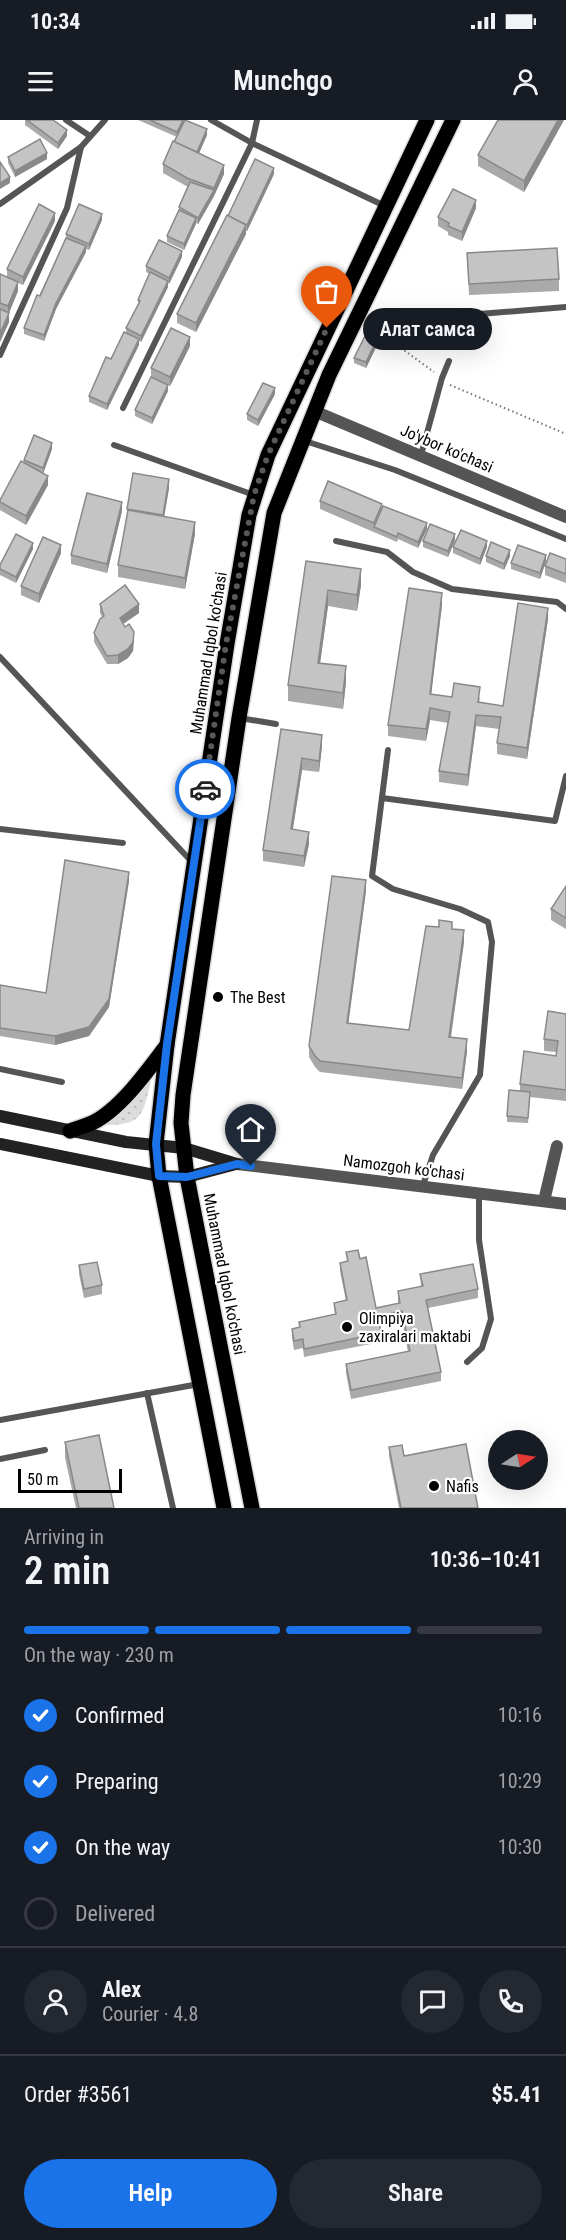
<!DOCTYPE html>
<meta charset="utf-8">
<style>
body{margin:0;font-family:"Roboto Condensed",sans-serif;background:#242831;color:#f1f3f6;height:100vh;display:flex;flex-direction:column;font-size:22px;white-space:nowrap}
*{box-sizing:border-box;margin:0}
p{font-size:20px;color:#9ea1a6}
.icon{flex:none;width:33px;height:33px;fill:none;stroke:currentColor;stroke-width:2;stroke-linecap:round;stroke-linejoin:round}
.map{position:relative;height:1388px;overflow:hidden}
.details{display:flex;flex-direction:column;background:#171b24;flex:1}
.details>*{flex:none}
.needle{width:39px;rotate:78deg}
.controls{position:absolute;left:488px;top:1310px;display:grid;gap:12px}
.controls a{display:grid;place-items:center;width:60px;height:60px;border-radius:50%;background:#171b24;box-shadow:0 6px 24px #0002;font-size:30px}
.scale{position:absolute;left:18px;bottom:15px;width:104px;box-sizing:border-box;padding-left:6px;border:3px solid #000;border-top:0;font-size:16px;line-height:21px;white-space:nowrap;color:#000;-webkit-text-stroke:4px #fff;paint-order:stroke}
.pin{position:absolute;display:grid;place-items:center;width:51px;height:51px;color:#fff;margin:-62px -26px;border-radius:50% 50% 50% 0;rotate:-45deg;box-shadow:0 0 6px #0007}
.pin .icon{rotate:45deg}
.courier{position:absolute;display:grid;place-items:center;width:60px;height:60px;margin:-30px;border:4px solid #1a73e8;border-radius:50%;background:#fff;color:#222;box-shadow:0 2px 8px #0007}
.bubble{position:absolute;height:42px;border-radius:21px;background:#171b24;box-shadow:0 6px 24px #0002;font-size:20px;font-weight:600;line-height:42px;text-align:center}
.summary em{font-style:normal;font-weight:600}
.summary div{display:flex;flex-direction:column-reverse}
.summary{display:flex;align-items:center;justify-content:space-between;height:102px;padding:0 24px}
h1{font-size:39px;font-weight:600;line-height:45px}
.bar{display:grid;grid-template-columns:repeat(4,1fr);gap:9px 6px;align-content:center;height:72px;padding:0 24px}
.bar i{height:8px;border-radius:4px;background:#363941}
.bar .active{background:#1a73e8}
.bar p{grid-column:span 4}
.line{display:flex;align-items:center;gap:15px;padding:0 24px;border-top:2px solid #363941}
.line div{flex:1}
.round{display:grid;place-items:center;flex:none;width:63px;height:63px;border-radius:32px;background:#242831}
ol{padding:0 24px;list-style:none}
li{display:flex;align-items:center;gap:18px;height:66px}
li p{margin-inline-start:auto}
li .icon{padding:6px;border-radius:50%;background:#1a73e8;color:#fff;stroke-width:4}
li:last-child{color:#9ea1a6}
li i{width:33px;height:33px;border:3px solid #363941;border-radius:50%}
.button{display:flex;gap:12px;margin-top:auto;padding:12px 24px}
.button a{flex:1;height:69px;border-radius:36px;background:#1a73e8;color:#fff;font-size:24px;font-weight:600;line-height:69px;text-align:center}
.button a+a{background:#242831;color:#f1f3f6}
.status{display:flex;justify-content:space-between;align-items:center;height:42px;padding:0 30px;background:#171b24;direction:ltr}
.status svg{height:16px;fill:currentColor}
header{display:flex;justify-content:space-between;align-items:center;height:78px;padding:0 24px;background:#171b24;font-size:27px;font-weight:600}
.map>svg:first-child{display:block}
</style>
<div class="status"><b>10:34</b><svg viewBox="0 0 49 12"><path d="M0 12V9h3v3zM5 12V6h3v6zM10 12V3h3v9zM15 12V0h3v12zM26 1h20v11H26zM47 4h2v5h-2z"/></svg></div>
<header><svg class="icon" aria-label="menu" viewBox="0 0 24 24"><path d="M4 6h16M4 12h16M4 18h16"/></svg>Munchgo<svg class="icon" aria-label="person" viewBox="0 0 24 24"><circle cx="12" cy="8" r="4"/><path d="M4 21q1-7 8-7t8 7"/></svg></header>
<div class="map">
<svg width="566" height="1388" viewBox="0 0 566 1388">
<defs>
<pattern id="grass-dots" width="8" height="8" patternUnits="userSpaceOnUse" patternTransform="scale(1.5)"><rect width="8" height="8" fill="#dcdcdc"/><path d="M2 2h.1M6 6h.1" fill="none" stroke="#bbb" stroke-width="1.8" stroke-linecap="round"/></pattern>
</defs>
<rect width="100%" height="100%" fill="#fff"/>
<path fill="url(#grass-dots)" d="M152,956c-9,37 -7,50 -49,49z"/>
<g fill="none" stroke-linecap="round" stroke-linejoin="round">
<defs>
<g id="primary">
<path d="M70,1011c7,-3 15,-5 22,-8 28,-13 57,-54 75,-78"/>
<path d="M224,1388l-65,-332 -3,-32 11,-99 60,-401 22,-129 19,-60 159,-335"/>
<path d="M252,1388l-65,-331 -6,-54 2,-28 56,-377 35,-205 55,-138 124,-255"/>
</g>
</defs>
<use href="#primary" stroke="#dbdbdb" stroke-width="18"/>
<g stroke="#777" stroke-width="2" stroke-dasharray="1.5 3" stroke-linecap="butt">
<path d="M368,204l66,48"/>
<path d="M450,265l116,49"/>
</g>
<g stroke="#555" stroke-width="6">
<path d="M66,0l24,16"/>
<path d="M211,0l41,23 133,63"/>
<path d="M0,84l81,-57"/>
<path d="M454,196l112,-9"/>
<path d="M0,235l67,-147 14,-61 24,-27"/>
<path d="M123,288l129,-265 5,-23"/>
<path d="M305,321l90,29 171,69"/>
<path d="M114,325l140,50"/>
<path d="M421,335l21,-77 7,-17"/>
<path d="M336,421l51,11 26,20 39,17 105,13 9,7"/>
<path d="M0,537l192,205"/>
<path d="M240,598l36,6"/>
<path d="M388,630l-16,126 21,13 67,20 28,13 4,20 -12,133 -47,80 -10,30"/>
<path d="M382,678l173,23 11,-45"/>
<path d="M0,709l123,14"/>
<path d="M0,949l62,13"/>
<path d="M467,1242l15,-14 9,-29 -12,-79v-47"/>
<path d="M147,1273l26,115"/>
<path d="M0,1300l199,-36"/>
<path d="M0,1339l45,-9"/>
</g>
<g stroke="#555" stroke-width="12">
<path d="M314,291l252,106"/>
<path d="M544,1081l13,-55"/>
</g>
<path stroke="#555" stroke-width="12" d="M237,1044l329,40"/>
<g stroke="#222" stroke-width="12">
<path d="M0,996l126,26 58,6 53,16"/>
<path d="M0,1024l159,32 28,1 49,-13"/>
</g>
<use href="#primary" stroke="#000" stroke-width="15"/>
</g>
<g fill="#a9a9a9">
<path d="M25,0h28l14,16 -9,13 -33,-24z"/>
<path d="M138,0h46v2l23,13 -8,18 25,21 -10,22 -16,28 -2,-1 -12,27 -17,-8v-6l12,-26v-3l9,-20 -25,-14v-9l14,-27z"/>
<path d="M498,0h66l-40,72 -46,-26v-11z"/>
<path d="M8,37l39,2 -32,18 -7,-14z"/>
<path d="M274,54l-27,57h-1v3l-50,98 -19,-9v-9z"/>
<path d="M476,88l-14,33 -14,-6v-3l-10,-6v-9z"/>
<path d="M102,100l-13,30 -3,-1v3l-30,57 -12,32 -20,-7v-6l42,-90v-4z"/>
<path d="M55,101l-32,64 -5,-2v8l-9,22v9l-9,20v-68l7,3v-8z"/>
<path d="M467,133l92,26v12l-90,4z"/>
<path d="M182,137l-13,27 -1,-1v4l-27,55 -2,-1v4l-32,65 -18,-8v-6l37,-63v-5l12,-22v-6l12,-26 -4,-2v-6z"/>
<path d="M381,217l-15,31 -12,-5v-5z"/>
<path d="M190,226l-20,40 -19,-9v-9z"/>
<path d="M168,271l-16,33 -17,-8v-6z"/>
<path d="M275,274l-17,32 -11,-6v-6z"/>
<path d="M52,329l-9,24 5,12 -22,40 -26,-15v-10l24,-37v-3z"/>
<path d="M169,368l-5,29 31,17 -10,55 -67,-12v-12l9,-47v-9z"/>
<path d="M320,381l62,6 45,22 -9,19 -20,-9 -1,3 -77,-33z"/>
<path d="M122,391l-15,62 -36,-9v-9z"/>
<path d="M455,420l-7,17 -25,-10v-6z"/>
<path d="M453,427h34l-7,18 -27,-12z"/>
<path d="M33,429l-17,34 -16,-8v-10z"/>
<path d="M61,433l-22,50 -18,-8v-9z"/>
<path d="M486,436h24l-6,14 -18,-8z"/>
<path d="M566,439v24l-21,-8v-9z"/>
<path d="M306,441l55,24 -4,26 -29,-5 -8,57 26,19 -3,27 -55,-8v-16z"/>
<path d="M546,441l-6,18 -29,-10v-6z"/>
<path d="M100,484l39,9 -16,11 11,17 -1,10 -5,7 -10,6h-11l-13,-22v-9l8,-16 -2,-4z"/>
<path d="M442,485l-11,89 21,3 28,1 -1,5 24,3 45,-87 -21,140 -30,-5v-11l2,-14 -23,-3 -8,60 -29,-4v-11l9,-48 -18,-3 -4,21 -38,-5v-11z"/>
<path d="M281,609l41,17 -3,26 -17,-2 -9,59 16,15 -5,23 -41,-6v-11z"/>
<path d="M129,761l-20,126 -20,29 -34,9 -55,-9v-51l46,8z"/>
<path d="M566,766v43l-15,-9v-11z"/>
<path d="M366,771l-18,132 61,7 43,-101 12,13 -13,95 16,14 -5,38 -142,-17 -5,-5 -6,-10v-11z"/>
<path d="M566,894v87l-36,-4 -2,26 -21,-1v-6l13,-25v-7l36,-28v-4l-12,-1v-12z"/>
<path d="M346,1132l14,7 16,49 22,-5v-12l23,-4 -1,-13 58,15v9l-50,10 13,64v9l-90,18 -5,-26v-9l62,-12 -6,-32 -22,4 1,9v9l-77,15 -1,-9 -9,2 -2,-12v-9l7,-2v-5l36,-7 -1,-12 12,-2 -6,-30v-8l7,-2z"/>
<path d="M79,1145l23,20v9l-18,4 -5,-24z"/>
<path d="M65,1322l49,66h-38l-11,-50z"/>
<path d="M389,1327l15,9 74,52h-79l-10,-52z"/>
</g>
<g fill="#898989">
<path d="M183,0h1v4l-7,14v-6z"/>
<path d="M558,0h6l-40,72v-11z"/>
<path d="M207,9v6l-10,23v-6z"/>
<path d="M67,10v6l-9,13v-6z"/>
<path d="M47,33v6l-32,18v-6z"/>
<path d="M224,45v9l-10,22 -16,28v-6l16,-28v-2z"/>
<path d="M274,48v6l-27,57v-6z"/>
<path d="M10,57v6l-10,6v-6z"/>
<path d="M476,80v8l-14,33v-9z"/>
<path d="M55,93v8l-32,64v-8z"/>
<path d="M102,94v6l-13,30v-6z"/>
<path d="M196,98v6l-12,26v-6z"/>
<path d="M246,105v9l-50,98v-9z"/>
<path d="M86,126v6l-30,57 -12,32v-6l12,-32z"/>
<path d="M182,131v6l-13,27v-6z"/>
<path d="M168,161v6l-27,55v-6z"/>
<path d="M18,162v9l-10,24v-9z"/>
<path d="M9,193v9l-9,20v-8z"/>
<path d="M381,211v6l-15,31v-6z"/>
<path d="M190,217v9l-20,40v-9z"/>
<path d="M139,219v6l-32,65v-6z"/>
<path d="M168,265v6l-16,33v-6z"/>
<path d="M275,268v6l-17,32v-6z"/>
<path d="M52,323v6l-9,25v-6z"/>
<path d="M48,356v9l-22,40v-9z"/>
<path d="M169,359v9l-6,36v-9z"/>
<path d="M122,382v9l-15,62v-9z"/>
<path d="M195,402v12l-10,55v-11z"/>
<path d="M427,403v6l-9,19v-6z"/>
<path d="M455,414v6l-7,17v-6z"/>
<path d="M487,421v6l-7,18v-6z"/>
<path d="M33,423v6l-17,34v-6z"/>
<path d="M61,425v8l-22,50v-9z"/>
<path d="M510,430v6l-6,14v-6z"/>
<path d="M546,435v6l-6,18v-6z"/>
<path d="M361,449v16l-4,26v-16z"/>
<path d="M328,470v16l-10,72v-15z"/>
<path d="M442,473v12l-12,100v-11z"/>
<path d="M139,484v9l-19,13v-8z"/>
<path d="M548,488v11l-21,140v-11z"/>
<path d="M134,512l-1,19 -5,7 -10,6v-9z"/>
<path d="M346,546v16l-3,27v-16z"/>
<path d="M430,588v12l-4,21v-12z"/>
<path d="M476,595v11l-8,60v-11z"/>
<path d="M322,615v11l-3,26v-11z"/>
<path d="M302,638v12l-11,70v-11z"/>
<path d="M309,712v12l-5,23v-11z"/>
<path d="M129,752v9l-20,126 -20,29 -34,9v-9z"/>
<path d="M366,760v11l-19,143v-11z"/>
<path d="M464,810v12l-15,106v-11z"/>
<path d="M467,919v12l-5,38v-11z"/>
</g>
<g fill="#c4c4c4" stroke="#898989" stroke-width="1.5">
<path d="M27,0h26l14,10 -9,13z"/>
<path d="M150,0h33l-6,12z"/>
<path d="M185,0l22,9 -10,23 -23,-10z"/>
<path d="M498,0h60l-34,61 -46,-26z"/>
<path d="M40,19l7,14 -32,18 -7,-14z"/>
<path d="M173,21l51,24 -10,23 -27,-10 -24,-14z"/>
<path d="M255,39l19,9 -27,57 -19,-9z"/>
<path d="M0,42l10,15 -10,6z"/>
<path d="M190,62l24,8 -16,28 -19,-11z"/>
<path d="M453,69l23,11 -14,32 -14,-6 1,-3 -11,-6z"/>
<path d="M39,84l16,9 -32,64 -16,-8z"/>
<path d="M79,84l23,10 -13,30 -23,-10z"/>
<path d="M179,90l17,8 -12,26 -17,-8z"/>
<path d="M227,95l19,10 -50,98 -19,-9z"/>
<path d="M66,118l20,8 -30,57 -12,32 -20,-7 13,-33 3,1z"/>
<path d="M159,120l23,11 -13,27 -23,-12z"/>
<path d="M557,128l2,31 -90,5 -2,-31z"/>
<path d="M150,152l18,9 -27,55 -15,-8 14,-27 -2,-1z"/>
<path d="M0,154l18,8 -10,24 -8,-3z"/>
<path d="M0,189l9,4 -9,21z"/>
<path d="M370,206l11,5 -15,31 -12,-4z"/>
<path d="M171,208l19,9 -20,40 -19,-9z"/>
<path d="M124,212l15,7 -32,65 -18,-8 17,-39 5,2z"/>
<path d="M151,257l17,8 -16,33 -17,-8z"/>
<path d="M263,263l12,5 -17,32 -11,-6z"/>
<path d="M34,315l18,8 -9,25 -19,-8z"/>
<path d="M21,341l27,15 -22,40 -26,-14v-2z"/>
<path d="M133,353l36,6 -6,36 -36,-6z"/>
<path d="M328,361l54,23 -8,19 -54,-22z"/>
<path d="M87,373l35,9 -15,62 -36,-9z"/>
<path d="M383,386l44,17 -9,19 -20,-9 -1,4 -23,-10z"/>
<path d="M128,390l67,12 -10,56 -67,-13z"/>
<path d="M430,404l25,10 -7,17 -25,-10z"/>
<path d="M461,410l26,11 -7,18 -27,-12z"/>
<path d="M16,414l17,9 -17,34 -16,-8v-4z"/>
<path d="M43,417l18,8 -22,49 -18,-8z"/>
<path d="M491,422l19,8 -6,14 -18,-8z"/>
<path d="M518,425l28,10 -6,18 -29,-10z"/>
<path d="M550,433l16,6v15l-21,-8z"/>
<path d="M306,441l55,8 -4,26 -29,-5 -10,73 28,3 -3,27 -55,-8z"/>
<path d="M125,465l14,19 -19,14 5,9 4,-3 5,8 -1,10 -5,7 -10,6 -11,1 -13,-23 6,-14 4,-3 -4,-12z"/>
<path d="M409,468l33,5 -12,101 22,3 2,-14 26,4 -2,15 25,4 15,-103 30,5 -21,140 -30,-5 4,-26 -25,-2 -8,60 -29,-4 11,-59 -20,-4 -4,21 -38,-4z"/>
<path d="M281,609l41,6 -3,26 -17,-3 -11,71 18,3 -5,24 -41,-6z"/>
<path d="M65,740l64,12 -20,127 -20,28 -34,9 -55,-8v-43l46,8z"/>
<path d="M332,756l34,4 -19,143 62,7 17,-104 13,1v-7l13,2v7l12,1 -15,107 18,2 -5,39 -142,-17 -5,-5 -6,-10z"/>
<path d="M566,766v32l-15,-9z"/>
<path d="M548,891l18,3v76l-46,-6 4,-33 32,5 2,-15 -14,-2z"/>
<path d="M509,970l21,2 -2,26 -21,-2z"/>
<path d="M358,1130l2,9 6,-2 10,51 24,-5 -2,-12 25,-5 -3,-12 53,-10 5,25 -52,11 15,72 -90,18 -5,-26 64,-13 -8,-40 -24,5 3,17 -77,16 -1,-10 -9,2 -2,-12 8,-2 -1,-5 37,-8 -2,-11 13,-3 -7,-37 8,-2 -2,-9z"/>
<path d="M97,1142l5,23 -18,4 -5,-24z"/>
<path d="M99,1315l15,73h-35l-14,-66z"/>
<path d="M466,1324l12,64h-77l-12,-61 13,-2 2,11z"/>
</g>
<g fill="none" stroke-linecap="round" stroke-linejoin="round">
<path stroke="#595959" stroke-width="6" stroke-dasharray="0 10.8" d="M205,669l21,-145 28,-149 14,-40 59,-127"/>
<path stroke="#1a73e8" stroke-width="8" d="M205,669l-38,255 -11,100 3,32 28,1 50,-13 14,2"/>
</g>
<g fill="#000" stroke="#fff" stroke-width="2">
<circle cx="218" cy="877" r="6"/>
<circle cx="347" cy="1207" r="6"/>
<circle cx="434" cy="1366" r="6"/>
</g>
<g text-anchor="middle" stroke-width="4.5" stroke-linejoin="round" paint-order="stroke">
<g font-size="16" fill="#000" stroke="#fff">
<text transform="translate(447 328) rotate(23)" y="6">Jo'ybor ko'chasi</text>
<text transform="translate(208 533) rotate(-81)" y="6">Muhammad Iqbol ko'chasi</text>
<text transform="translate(404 1047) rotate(7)" y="6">Namozgoh ko'chasi</text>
<text transform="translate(225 1154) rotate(79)" y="6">Muhammad Iqbol ko'chasi</text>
</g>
<g font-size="16" fill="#000" stroke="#fff" text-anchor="start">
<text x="230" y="883">The Best</text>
<text x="359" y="1204">Olimpiya<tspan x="359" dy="18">zaxiralari maktabi</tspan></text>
<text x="446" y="1372">Nafis</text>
</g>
</g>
</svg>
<div class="controls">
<a><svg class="needle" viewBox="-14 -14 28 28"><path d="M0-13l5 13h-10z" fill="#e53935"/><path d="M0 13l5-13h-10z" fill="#9ea1a6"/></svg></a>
</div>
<div class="scale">50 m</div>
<div class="pin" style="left:327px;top:208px;background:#ea580c"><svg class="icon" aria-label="bag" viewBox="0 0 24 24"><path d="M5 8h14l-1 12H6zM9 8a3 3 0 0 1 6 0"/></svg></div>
<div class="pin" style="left:251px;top:1046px;background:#1f2937"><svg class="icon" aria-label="home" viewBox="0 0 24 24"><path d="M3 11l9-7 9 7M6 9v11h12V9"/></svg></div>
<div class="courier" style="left:205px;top:669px"><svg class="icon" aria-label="car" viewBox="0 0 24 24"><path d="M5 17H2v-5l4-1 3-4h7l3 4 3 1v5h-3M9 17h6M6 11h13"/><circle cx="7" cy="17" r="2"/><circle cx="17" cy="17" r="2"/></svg></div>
<div class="bubble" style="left:363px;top:188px;width:129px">Алат самса</div>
</div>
<section class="details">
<div class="summary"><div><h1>2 min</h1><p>Arriving in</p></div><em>10:36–10:41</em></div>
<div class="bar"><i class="active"></i><i class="active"></i><i class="active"></i><i></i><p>On the way · 230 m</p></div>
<ol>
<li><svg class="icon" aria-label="check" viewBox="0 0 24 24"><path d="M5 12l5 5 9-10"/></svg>Confirmed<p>10:16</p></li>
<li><svg class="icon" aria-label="check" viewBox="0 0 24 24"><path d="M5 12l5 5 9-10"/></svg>Preparing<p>10:29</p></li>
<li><svg class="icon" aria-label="check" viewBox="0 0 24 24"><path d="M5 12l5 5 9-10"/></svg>On the way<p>10:30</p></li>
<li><i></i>Delivered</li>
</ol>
<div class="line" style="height:108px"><a class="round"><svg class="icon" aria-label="person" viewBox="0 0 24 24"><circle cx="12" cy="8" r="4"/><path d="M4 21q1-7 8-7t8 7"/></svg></a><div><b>Alex</b><p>Courier · 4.8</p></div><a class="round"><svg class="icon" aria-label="chat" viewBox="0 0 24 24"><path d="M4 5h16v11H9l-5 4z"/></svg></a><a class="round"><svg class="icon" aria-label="phone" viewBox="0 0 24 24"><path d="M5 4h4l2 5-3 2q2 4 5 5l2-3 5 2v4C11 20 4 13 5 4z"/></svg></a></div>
<div class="line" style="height:78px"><div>Order #3561</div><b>$5.41</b></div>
<div class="button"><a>Help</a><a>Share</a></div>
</section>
